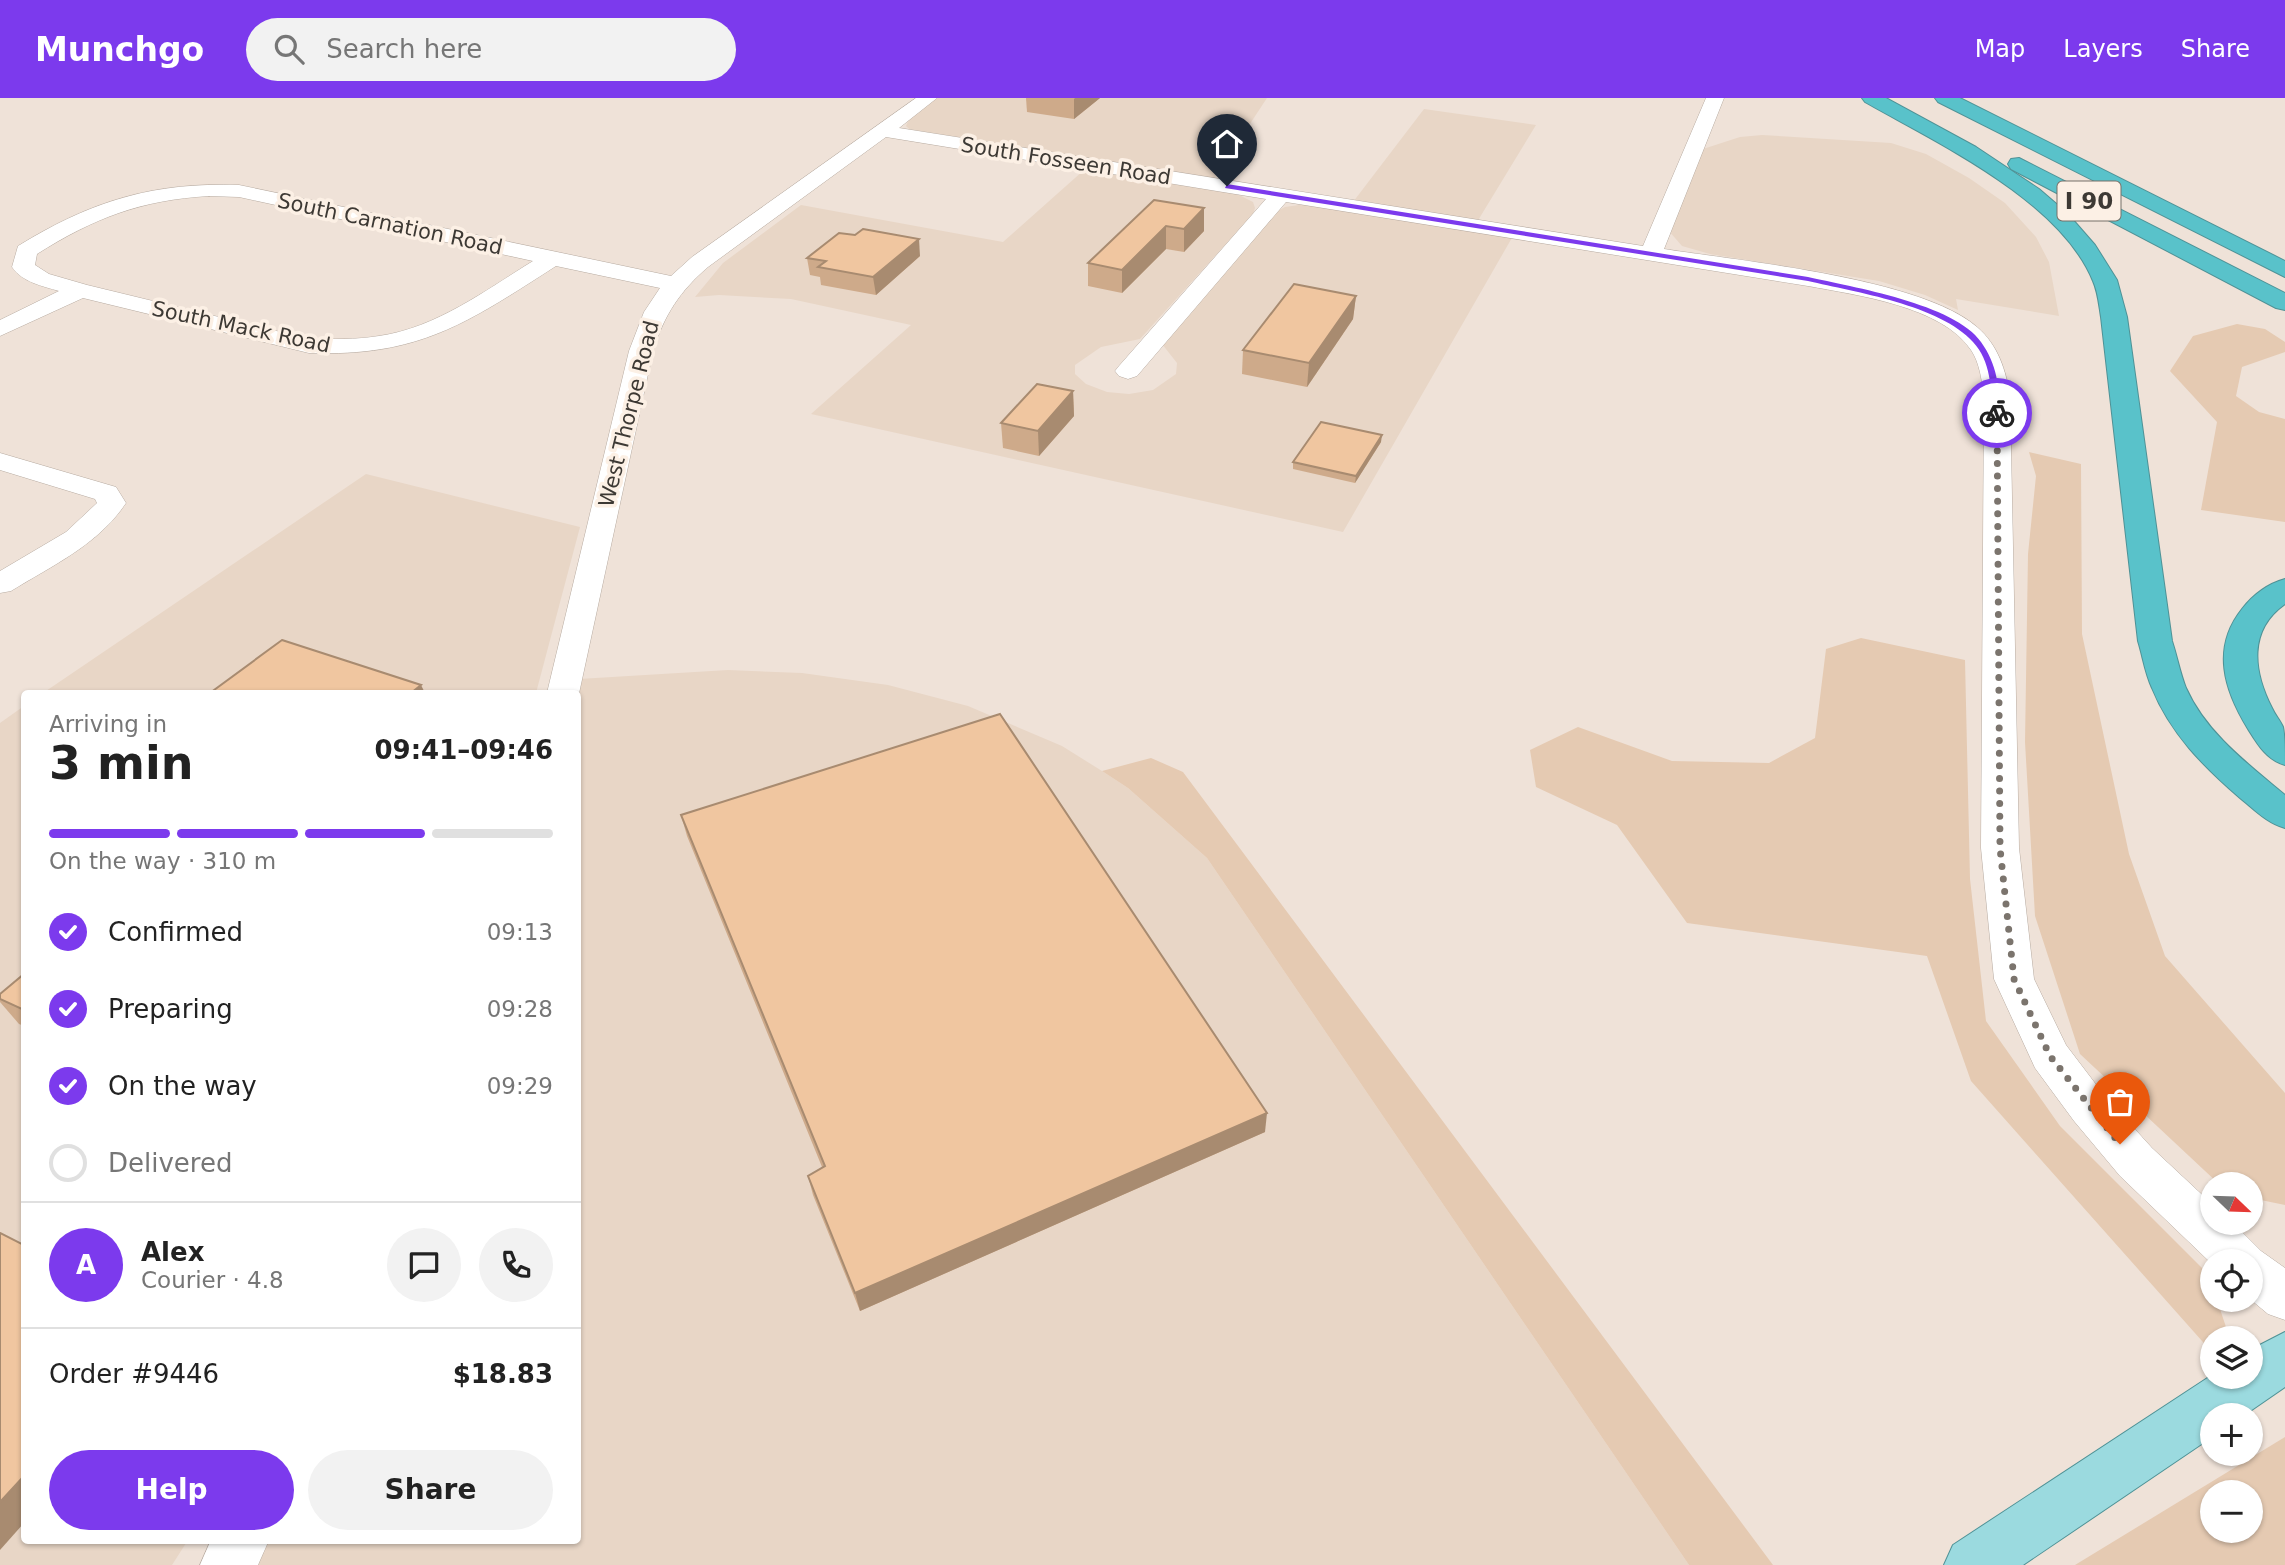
<!DOCTYPE html>
<meta charset="utf-8">
<style>
body{margin:0;font-family:"DejaVu Sans",sans-serif;background:#f2f2f2;color:#222;height:100vh;display:flex;flex-direction:column;font-size:26px;white-space:nowrap}
*{box-sizing:border-box;margin:0}
p{font-size:23px;color:#767676}
.icon{flex:none;width:38px;height:38px;fill:none;stroke:currentColor;stroke-width:2;stroke-linecap:round;stroke-linejoin:round}
.map{position:relative;flex:1;overflow:hidden}
.sheet{position:absolute;left:21px;top:592px;width:560px;height:854px;display:flex;flex-direction:column;background:#fff;border-radius:7px;box-shadow:0 2px 5px #0004}
.sheet>*{flex:none}
.needle{width:46px;rotate:113deg}
.tools{position:absolute;left:2200px;top:1074px;display:grid;gap:14px}
.tools a{display:grid;place-items:center;width:63px;height:63px;border-radius:50%;background:#fff;box-shadow:0 2px 5px #0004;font-size:35px}
.pin{position:absolute;display:grid;place-items:center;width:60px;height:60px;color:#fff;margin:-72px -30px;border-radius:50% 50% 50% 0;rotate:-45deg;box-shadow:0 0 7px #0007}
.pin .icon{rotate:45deg}
.courier{position:absolute;display:grid;place-items:center;width:70px;height:70px;margin:-35px;border:5px solid #7c3aed;border-radius:50%;background:#fff;color:#222;box-shadow:0 2px 9px #0007}
.head em{font-style:normal;font-weight:700}
.head div{display:flex;flex-direction:column-reverse}
.head{display:flex;align-items:center;justify-content:space-between;height:119px;padding:0 28px}
h1{font-size:46px;font-weight:700;line-height:52px}
.bar{display:grid;grid-template-columns:repeat(4,1fr);gap:10px 7px;align-content:center;height:84px;padding:0 28px}
.bar i{height:9px;border-radius:5px;background:#e0e0e0}
.bar .selected{background:#7c3aed}
.bar p{grid-column:span 4}
.line{display:flex;align-items:center;gap:18px;padding:0 28px;border-top:2px solid #e0e0e0}
.line div{flex:1}
.round{display:grid;place-items:center;flex:none;width:74px;height:74px;border-radius:37px;background:#f2f2f2}
ol{padding:0 28px;list-style:none}
li{display:flex;align-items:center;gap:21px;height:77px}
li p{margin-inline-start:auto}
li .icon{padding:7px;border-radius:50%;background:#7c3aed;color:#fff;stroke-width:4}
li:last-child{color:#767676}
li i{width:38px;height:38px;border:4px solid #e0e0e0;border-radius:50%}
.cta{display:flex;gap:14px;margin-top:auto;padding:14px 28px}
.cta a{flex:1;height:80px;border-radius:42px;background:#7c3aed;color:#fff;font-size:28px;font-weight:700;line-height:80px;text-align:center}
.cta a+a{background:#f2f2f2;color:#222}
header{display:flex;align-items:center;gap:42px;box-sizing:border-box;height:98px;padding:0 35px;background:#7c3aed;color:#fff}
header strong{font-size:33px}
nav{display:flex;gap:38px;margin-inline-start:auto;font-size:24px}
.search{width:490px;height:63px;background:#f2f2f2;display:flex;align-items:center;gap:18px;box-sizing:border-box;padding:0 24px;border-radius:38px;color:#767676;font-size:26px}
.map>svg:first-child{display:block}
</style>
<header>
<strong>Munchgo</strong>
<div class="search"><svg class="icon" aria-label="search" viewBox="0 0 24 24"><circle cx="10" cy="10" r="6"/><path d="M15 15l6 6"/></svg>Search here</div>
<nav><a>Map</a><a>Layers</a><a>Share</a></nav>
</header>
<div class="map">
<svg width="2285" height="1467" viewBox="0 0 2285 1467">
<rect width="100%" height="100%" fill="#efe2d8"/>
<g fill="#e8d6c6">
<path d="M937,0h330l-54,82 -304,-51 -3,-3 3,-7z"/>
<path d="M1424,11l112,16 -59,97 -124,-20z"/>
<path d="M1762,37l129,8 35,11 43,24 36,25 31,34 13,25 10,54 -103,-17 2,11 -33,-15 -46,-14 -169,-27 -28,-8 -14,-16 35,-81 37,-12z"/>
<path d="M1084,72l153,24 16,8 2,6 -2,6 -113,125 -39,8 -26,18v9l11,10 21,8 22,2 24,-4 23,-16 1,-11 -15,-19 115,-133 8,-4 28,-4 200,33 -170,296 -532,-118 100,-89 -120,-26 -72,-4 -24,2 28,-34 78,-58 202,37z"/>
<path d="M366,376l214,53 -44,166h-493z"/>
<path d="M728,572l74,3 86,12 80,21 94,40 40,25 26,17 79,70 482,707h-1441l15,-25h315l1,-861z"/>
<path d="M24,608v834h164l-16,25h-172v-842z"/>
</g>
<g fill="#e5cab2" fill-rule="evenodd">
<path d="M2237,226l28,5 20,13v10l-43,15 -6,29 23,16 26,7v103l-84,-12 16,-88 -47,-51 23,-35z"/>
<path d="M2029,354l52,12 1,170 47,220 36,102 120,137v112l-34,-7 -1,-13h-30l-140,-131 -45,-138 -10,-174 3,-188 8,-78z"/>
<path d="M1861,540l104,22 5,219 16,142 74,105 149,149 3,25h5l13,39h-18v10l-2,1 -239,-269 -44,-125 -240,-33 -70,-98 -81,-38 -6,-37 48,-23 94,34 97,2 46,-25 11,-89z"/>
<path d="M1151,660l32,14 590,793h-84l-482,-707 -79,-70 -26,-17z"/>
<path d="M2285,1339v128h-210zM2212,1395h38v38h-38z"/>
</g>
<g fill="none" stroke-linecap="round" stroke-linejoin="round">
<defs>
<g id="minor">
<path d="M916,0h21l-38,30 744,118 63,-148h18l-60,151c76,12 257,29 313,78 21,18 29,43 33,70l9,451 15,131 32,66 38,50 48,53 60,56v19h21l28,28 24,17v52l-17,-6 -18,-15v-37h-38v2l-92,-88 -46,-55 -39,-53 -41,-89 -13,-131 3,-451c-2,-15 -4,-34 -13,-47 -29,-44 -115,-55 -163,-64l-522,-84 -149,174 -9,3 -9,-3 -4,-5 4,-5 147,-167 -380,-62 -178,130c-28,24 -44,48 -55,84l-75,347v-5h-31l82,-342 15,-39 16,-24 -104,-22c-89,57 -137,91 -247,87l-226,-55 -83,38v-16l59,-29c-17,-5 -37,-9 -47,-24l6,-21c73,-45 135,-64 221,-61l432,91 21,-19zM209,98l30,1 294,64c-47,29 -97,67 -154,75 -23,4 -47,3 -70,3l-222,-54 -38,-11 -14,-9 2,-11c57,-36 104,-54 172,-58z"/>
<path d="M0,355l116,34 10,16c-28,42 -73,62 -115,88l-11,2v-22l66,-39 31,-29 -2,-4 -95,-29z"/>
<path d="M211,1442h58l-11,25h-58z"/>
</g>
<path id="major" d="M2285,1234v55l-42,29h-31v21l-189,128h-79l9,-20 259,-170v2h38v-27z"/>
<g id="highway">
<path d="M1862,0h24l90,49 63,42 28,24 28,32 22,35 10,37 45,324c5,15 8,32 14,47 20,45 62,76 99,107v33c-18,-5 -30,-18 -45,-30 -36,-31 -70,-65 -88,-110 -7,-15 -9,-31 -14,-47l-37,-324c-2,-12 -3,-25 -8,-36 -33,-81 -156,-138 -228,-179z"/>
<path d="M1935,0h25l325,163v16l-347,-175z"/>
<path d="M2019,60l266,135v17l-9,-2 -265,-139 -3,-5 3,-5z"/>
<path d="M2285,481v25c-37,26 -32,67 -13,104 3,7 8,12 11,19 2,9 2,27 2,38 -18,-5 -27,-20 -37,-36 -24,-39 -37,-81 -6,-120 11,-14 25,-25 43,-30z"/>
</g>
</defs>
<use href="#minor" stroke="#b7aba1" stroke-width="1"/>
<use href="#major" stroke="#4f9296" stroke-width="2"/>
<use href="#highway" stroke="#4f9296" stroke-width="2"/>
<use href="#minor" fill="#fff" fill-rule="evenodd"/>
<use href="#major" fill="#9bdadf" fill-rule="evenodd"/>
<use href="#highway" fill="#59c2ca" fill-rule="evenodd"/>
</g>
<g fill="#ceaa8a">
<path d="M1026,0h74l-26,21 -47,-7z"/>
<path d="M1204,110v23l-20,21 -18,-3 -44,44 -34,-7v-23z"/>
<path d="M920,158l-44,39 -55,-10 -1,-8 -10,-2 -3,-17z"/>
<path d="M1356,198l-3,23 -46,68 -65,-13 1,-24z"/>
<path d="M1073,293l1,25 -35,40 -36,-8 -2,-25z"/>
<path d="M1381,344l-26,41 -62,-14v-7z"/>
<path d="M681,717l584,317 -405,179 -47,-116 -5,-19 14,-9 -135,-331z"/>
<path d="M24,876v52l-5,-2 -19,-22v-8z"/>
</g>
<g fill="#a88b70">
<path d="M1075,0h25l-26,21v-20z"/>
<path d="M1204,110v23l-20,21v-23z"/>
<path d="M1166,128v23l-44,44v-23z"/>
<path d="M919,141l1,17 -44,39 -3,-18z"/>
<path d="M1356,198l-3,23 -46,68 2,-24z"/>
<path d="M1073,293l1,25 -35,40 -1,-25z"/>
<path d="M1382,337l-1,7 -26,41 1,-7z"/>
<path d="M421,587l4,8h-14z"/>
<path d="M1267,1015l-2,19 -405,179 -5,-18z"/>
<path d="M24,1378v47l-24,27v-48z"/>
</g>
<g fill="#f0c6a0" stroke="#a88b70" stroke-width="2">
<path d="M1154,102l50,8 -20,21 -18,-3 -44,44 -34,-7z"/>
<path d="M863,131l56,10 -46,38 -55,-10 8,-6 -19,-3 32,-25 16,2z"/>
<path d="M1294,186l62,12 -47,67 -66,-13z"/>
<path d="M1037,286l36,7 -35,40 -37,-8z"/>
<path d="M1321,324l61,13 -26,41 -63,-14z"/>
<path d="M282,542l139,45 -10,8h-201z"/>
<path d="M1000,616l267,399 -412,180 -47,-117 17,-10 -144,-351z"/>
<path d="M24,876v36l-24,-11v-5z"/>
<path d="M0,1135l24,12v231l-24,26z"/>
</g>
<path fill="#7c3aed" d="M1227,86l581,93c44,10 147,27 173,65 16,22 18,45 20,71l-4,3 -4,-3c-2,-24 -2,-52 -20,-71 -33,-37 -118,-50 -165,-61l-583,-93z"/>
<g fill="none" stroke-linecap="round" stroke-linejoin="round">
<path stroke="#7b746d" stroke-width="7" stroke-dasharray="0 12.6" d="M1997,315l3,435 14,131 36,77 70,88"/>
</g>
<g text-anchor="middle" stroke-width="7" stroke-linejoin="round" paint-order="stroke">
<g font-size="21" fill="#3d3934" stroke="#fcf0e5">
<text transform="translate(1066 63) rotate(9)" y="7">South Fosseen Road</text>
<text transform="translate(390 126) rotate(12)" y="7">South Carnation Road</text>
<text transform="translate(241 229) rotate(12)" y="7">South Mack Road</text>
<text transform="translate(629 316) rotate(-76)" y="7">West Thorpe Road</text>
</g>
<rect fill="#fcf0e5" stroke="#767069" stroke-width="2" x="2057.5" y="83.5" width="63" height="39" rx="5"/>
<g font-size="23" font-weight="bold" fill="#3d3934">
<text x="2089" y="111">I 90</text>
</g>
</g>
</svg>
<div class="tools">
<a><svg class="needle" viewBox="-14 -14 28 28"><path d="M0-13l5 13h-10z" fill="#e53935"/><path d="M0 13l5-13h-10z" fill="#767676"/></svg></a>
<a><svg class="icon" aria-label="locate" viewBox="0 0 24 24"><circle cx="12" cy="12" r="6"/><path d="M12 2v4M12 18v4M2 12h4M18 12h4"/></svg></a>
<a><svg class="icon" aria-label="layers" viewBox="0 0 24 24"><path d="M12 4l9 5-9 5-9-5zM3 14l9 5 9-5"/></svg></a>
<a>+</a>
<a>−</a>
</div>
<div class="pin" style="left:2120px;top:1046px;background:#ea580c"><svg class="icon" aria-label="bag" viewBox="0 0 24 24"><path d="M5 8h14l-1 12H6zM9 8a3 3 0 0 1 6 0"/></svg></div>
<div class="pin" style="left:1227px;top:88px;background:#1f2937"><svg class="icon" aria-label="home" viewBox="0 0 24 24"><path d="M3 11l9-7 9 7M6 9v11h12V9"/></svg></div>
<div class="courier" style="left:1997px;top:315px"><svg class="icon" aria-label="bike" viewBox="0 0 24 24"><circle cx="6" cy="16" r="4"/><circle cx="18" cy="16" r="4"/><path d="M6 16l4-8h5l3 8M10 8l3 8H6M13 5h3"/></svg></div>
<section class="sheet">
<div class="head"><div><h1>3 min</h1><p>Arriving in</p></div><em>09:41–09:46</em></div>
<div class="bar"><i class="selected"></i><i class="selected"></i><i class="selected"></i><i></i><p>On the way · 310 m</p></div>
<ol>
<li><svg class="icon" aria-label="check" viewBox="0 0 24 24"><path d="M5 12l5 5 9-10"/></svg>Confirmed<p>09:13</p></li>
<li><svg class="icon" aria-label="check" viewBox="0 0 24 24"><path d="M5 12l5 5 9-10"/></svg>Preparing<p>09:28</p></li>
<li><svg class="icon" aria-label="check" viewBox="0 0 24 24"><path d="M5 12l5 5 9-10"/></svg>On the way<p>09:29</p></li>
<li><i></i>Delivered</li>
</ol>
<div class="line" style="height:126px"><b class="round" style="background:#7c3aed;color:#fff">A</b><div><b>Alex</b><p>Courier · 4.8</p></div><a class="round"><svg class="icon" aria-label="chat" viewBox="0 0 24 24"><path d="M4 5h16v11H9l-5 4z"/></svg></a><a class="round"><svg class="icon" aria-label="phone" viewBox="0 0 24 24"><path d="M5 4h4l2 5-3 2q2 4 5 5l2-3 5 2v4C11 20 4 13 5 4z"/></svg></a></div>
<div class="line" style="height:91px"><div>Order #9446</div><b>$18.83</b></div>
<div class="cta"><a>Help</a><a>Share</a></div>
</section>
</div>
